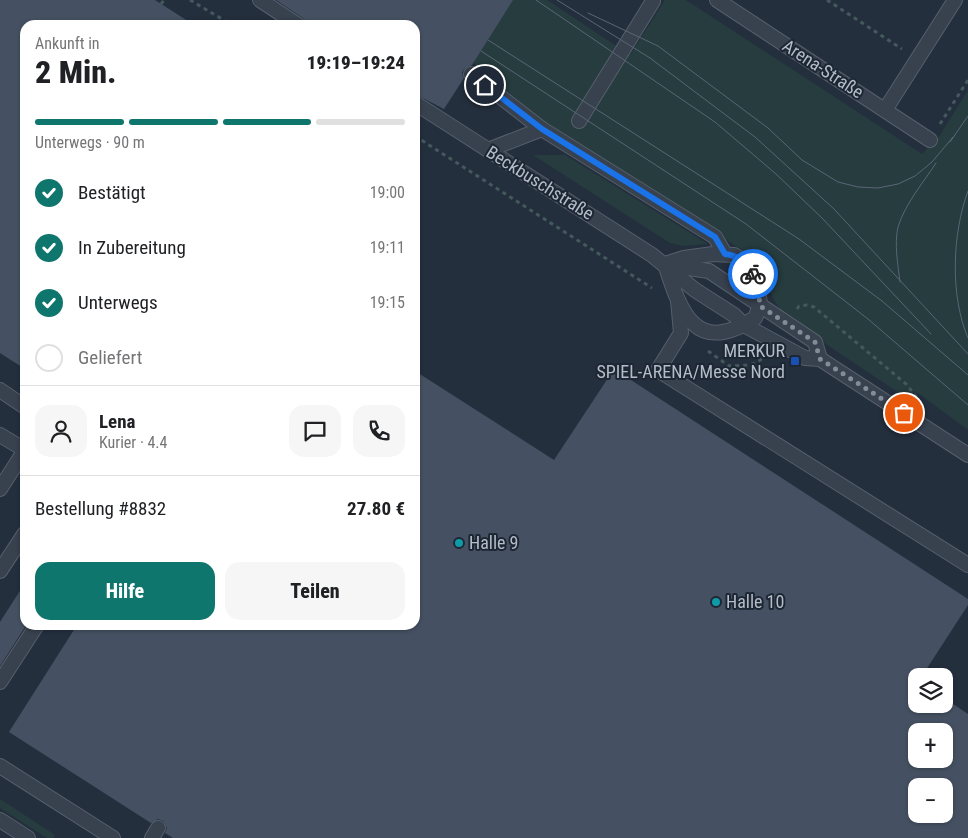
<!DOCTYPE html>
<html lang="de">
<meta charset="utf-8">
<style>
body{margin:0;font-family:"Roboto Condensed",sans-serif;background:#f6f6f6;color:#202124;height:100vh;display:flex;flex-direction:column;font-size:19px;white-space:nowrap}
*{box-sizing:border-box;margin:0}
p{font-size:16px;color:#757577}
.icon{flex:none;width:28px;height:28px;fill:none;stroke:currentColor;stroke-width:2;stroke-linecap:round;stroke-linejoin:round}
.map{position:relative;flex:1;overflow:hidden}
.panel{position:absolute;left:20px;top:20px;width:400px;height:610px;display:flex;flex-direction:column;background:#fff;border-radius:15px;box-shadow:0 1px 4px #0004}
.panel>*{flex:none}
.tools{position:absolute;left:908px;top:668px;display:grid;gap:10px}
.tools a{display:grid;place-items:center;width:45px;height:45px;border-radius:10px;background:#fff;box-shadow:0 1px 4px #0004;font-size:25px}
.pin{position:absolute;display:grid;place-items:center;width:42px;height:42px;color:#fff;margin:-21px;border:2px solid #fff;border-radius:50%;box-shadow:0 1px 5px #0007}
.courier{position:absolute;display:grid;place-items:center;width:50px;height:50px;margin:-25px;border:4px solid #1a73e8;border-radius:50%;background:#fff;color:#222;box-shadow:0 1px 6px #0007}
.headline em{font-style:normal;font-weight:800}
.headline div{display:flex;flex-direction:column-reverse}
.headline{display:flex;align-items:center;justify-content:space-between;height:85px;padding:0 15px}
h1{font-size:32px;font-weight:800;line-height:38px}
.bar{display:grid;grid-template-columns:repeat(4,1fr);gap:8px 5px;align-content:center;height:60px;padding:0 15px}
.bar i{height:6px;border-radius:4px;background:#e0e0e0}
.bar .on{background:#0f766e}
.bar p{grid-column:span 4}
.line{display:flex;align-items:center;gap:12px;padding:0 15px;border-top:1px solid #e0e0e0}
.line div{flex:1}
.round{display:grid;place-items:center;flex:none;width:52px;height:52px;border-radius:15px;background:#f6f6f6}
ol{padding:0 15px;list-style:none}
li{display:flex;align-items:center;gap:15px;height:55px}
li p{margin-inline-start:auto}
li .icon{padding:5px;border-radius:50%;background:#0f766e;color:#fff;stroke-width:4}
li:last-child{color:#757577}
li i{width:28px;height:28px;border:2px solid #e0e0e0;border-radius:50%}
.primary-button{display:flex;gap:10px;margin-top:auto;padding:10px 15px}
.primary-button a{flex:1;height:58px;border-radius:15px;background:#0f766e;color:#fff;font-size:20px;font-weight:800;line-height:58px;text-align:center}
.primary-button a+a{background:#f6f6f6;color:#202124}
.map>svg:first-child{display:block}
</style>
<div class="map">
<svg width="968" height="838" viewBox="0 0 968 838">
<rect width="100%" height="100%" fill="#242f3e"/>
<g fill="#263c3f">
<path d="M508,0h39l83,55 35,-55h21l236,154 18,-19 28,-45v340l-50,-37h-19l-115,-77 -11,-18 -14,-33 -12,-12 -174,-107 -102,-85z"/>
<path d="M533,155h32l143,89 -25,2 -13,-3z"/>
<path d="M0,799l55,36 -2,3h-6l-47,-30z"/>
</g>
<g fill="#455162" fill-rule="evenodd">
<path d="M0,0h155l39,25h-169v344l-25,-16z"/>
<path d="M276,0h237l-41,65 -8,4 -2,4 2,5 -20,31 -29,-15v-69h-107l-5,-7z"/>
<path d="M614,369l354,230v6l-46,71h-6v28h28v-6l24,16v124h-795l-8,-5 2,-5 -4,-7 -5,-2 -7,4 -142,-91 68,-107h338v-254l139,89zM916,731h28v28h-28zM916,786h28v28h-28z"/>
<path d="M25,583v44l-25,39v-44z"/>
</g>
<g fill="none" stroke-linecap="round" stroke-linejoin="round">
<defs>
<g id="service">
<path d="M260,0l38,25"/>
<path d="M717,0l213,140"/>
<path d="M471,74l71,55"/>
<path d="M415,103l237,152 43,35 39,25 10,10 61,33 15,1 148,96"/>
<path d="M885,110l70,-110"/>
<path d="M579,121l74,-120"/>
<path d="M488,150l54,-21 173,108 10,17"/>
<path d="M713,254l21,1 11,7 13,24 2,20 -5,12c-59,38 -74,-4 -90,-54l19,-6z"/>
<path d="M668,265l41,6 106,71 5,17"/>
<path d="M678,300l3,33 -23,37 310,195"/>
<path d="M0,390l25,17"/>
<path d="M0,435l25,15"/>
<path d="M0,489l25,-39"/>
<path d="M0,571l25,-38"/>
<path d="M0,682l37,-57"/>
<path d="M0,766l113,72"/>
<path d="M0,820l28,18"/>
<path d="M152,838l6,-10"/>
</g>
</defs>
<use href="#service" stroke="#565f6c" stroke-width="16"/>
<g stroke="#44595c" stroke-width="3" stroke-dasharray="4 4" stroke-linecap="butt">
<path d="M190,0l42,25"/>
<path d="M827,0l75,49"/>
<path d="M161,4l3,-4"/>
<path d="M940,124l28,-44"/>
<path d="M415,136l237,152"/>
<path d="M797,309l2,-3 8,-1 7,2 92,77 13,16"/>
<path d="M708,351l21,15c11,-1 27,1 34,-9"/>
</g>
<use href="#service" stroke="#38414e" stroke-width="14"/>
<g stroke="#5a6575" stroke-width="1">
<path d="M536,0l179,122 61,52 46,44 109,116"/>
<path d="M557,0l93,58 105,79 79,72 134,145"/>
<path d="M588,13l70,33 110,82 34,32 36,22 20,5 20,1 20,-4 17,-8 17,-14 21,-25"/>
<path d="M488,40l311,199 83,62 86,74"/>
<path d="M481,51l265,173 122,95 100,86"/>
<path d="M950,142l18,-26"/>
<path d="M968,191c-16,43 -18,105 0,147"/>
<path d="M900,282c-2,-17 -6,-38 -2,-55 7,-23 25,-44 38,-64"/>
</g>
</g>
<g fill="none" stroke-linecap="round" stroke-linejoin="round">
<path stroke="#828b98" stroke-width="5" stroke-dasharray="0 9" d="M753,274l5,12 2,20 55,36 5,17 84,54"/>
<path stroke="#1a73e8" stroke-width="6" d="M485,85l57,44 173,108 10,17c15,2 20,9 28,20"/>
</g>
<rect fill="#1a4fb4" stroke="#1d2633" stroke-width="2" x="790" y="356" width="10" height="10" rx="2.5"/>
<g fill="#0f9aa8" stroke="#1d2633" stroke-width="2">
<circle cx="459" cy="543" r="5"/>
<circle cx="716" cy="602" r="5"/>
</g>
<g text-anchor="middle" stroke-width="4" stroke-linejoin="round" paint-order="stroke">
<g font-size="18" fill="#b4bcc9" stroke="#1d2633">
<text transform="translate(823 69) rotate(33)" y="6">Arena-Straße</text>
<text transform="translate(540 183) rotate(32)" y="6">Beckbuschstraße</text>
</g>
<g font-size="18" fill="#b4bcc9" stroke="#1d2633" text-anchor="start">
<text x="785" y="357" text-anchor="end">MERKUR<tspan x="785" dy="21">SPIEL-ARENA/Messe Nord</tspan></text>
<text x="469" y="549">Halle 9</text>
<text x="726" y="608">Halle 10</text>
</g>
</g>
</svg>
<div class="tools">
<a><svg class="icon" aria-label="layers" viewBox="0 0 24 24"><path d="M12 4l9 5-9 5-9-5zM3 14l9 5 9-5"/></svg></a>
<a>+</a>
<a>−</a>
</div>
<div class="pin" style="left:904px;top:413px;background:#ea580c"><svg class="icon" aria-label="bag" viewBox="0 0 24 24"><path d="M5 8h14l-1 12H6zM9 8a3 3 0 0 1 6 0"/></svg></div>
<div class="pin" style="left:485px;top:85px;background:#1f2937"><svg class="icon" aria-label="home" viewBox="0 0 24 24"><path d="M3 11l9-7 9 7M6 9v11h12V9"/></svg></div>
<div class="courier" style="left:753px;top:274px"><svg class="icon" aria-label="bike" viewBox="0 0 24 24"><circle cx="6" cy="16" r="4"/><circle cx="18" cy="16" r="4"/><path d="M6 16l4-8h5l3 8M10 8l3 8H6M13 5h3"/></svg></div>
<section class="panel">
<div class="headline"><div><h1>2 Min.</h1><p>Ankunft in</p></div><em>19:19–19:24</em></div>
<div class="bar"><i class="on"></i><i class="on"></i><i class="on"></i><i></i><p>Unterwegs · 90 m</p></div>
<ol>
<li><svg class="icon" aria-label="check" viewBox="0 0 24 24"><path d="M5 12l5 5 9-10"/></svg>Bestätigt<p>19:00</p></li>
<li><svg class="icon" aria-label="check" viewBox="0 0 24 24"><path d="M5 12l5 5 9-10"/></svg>In Zubereitung<p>19:11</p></li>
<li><svg class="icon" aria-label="check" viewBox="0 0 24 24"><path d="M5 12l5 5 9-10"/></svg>Unterwegs<p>19:15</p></li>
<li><i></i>Geliefert</li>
</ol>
<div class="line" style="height:90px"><a class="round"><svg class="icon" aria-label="person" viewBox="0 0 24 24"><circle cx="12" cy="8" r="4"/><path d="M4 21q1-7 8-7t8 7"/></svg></a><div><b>Lena</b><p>Kurier · 4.4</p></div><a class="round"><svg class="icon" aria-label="chat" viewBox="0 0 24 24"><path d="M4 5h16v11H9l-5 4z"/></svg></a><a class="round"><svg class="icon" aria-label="phone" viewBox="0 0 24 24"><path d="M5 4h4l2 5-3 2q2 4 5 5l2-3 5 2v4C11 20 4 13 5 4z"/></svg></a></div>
<div class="line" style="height:65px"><div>Bestellung #8832</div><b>27.80 €</b></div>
<div class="primary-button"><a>Hilfe</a><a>Teilen</a></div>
</section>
</div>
